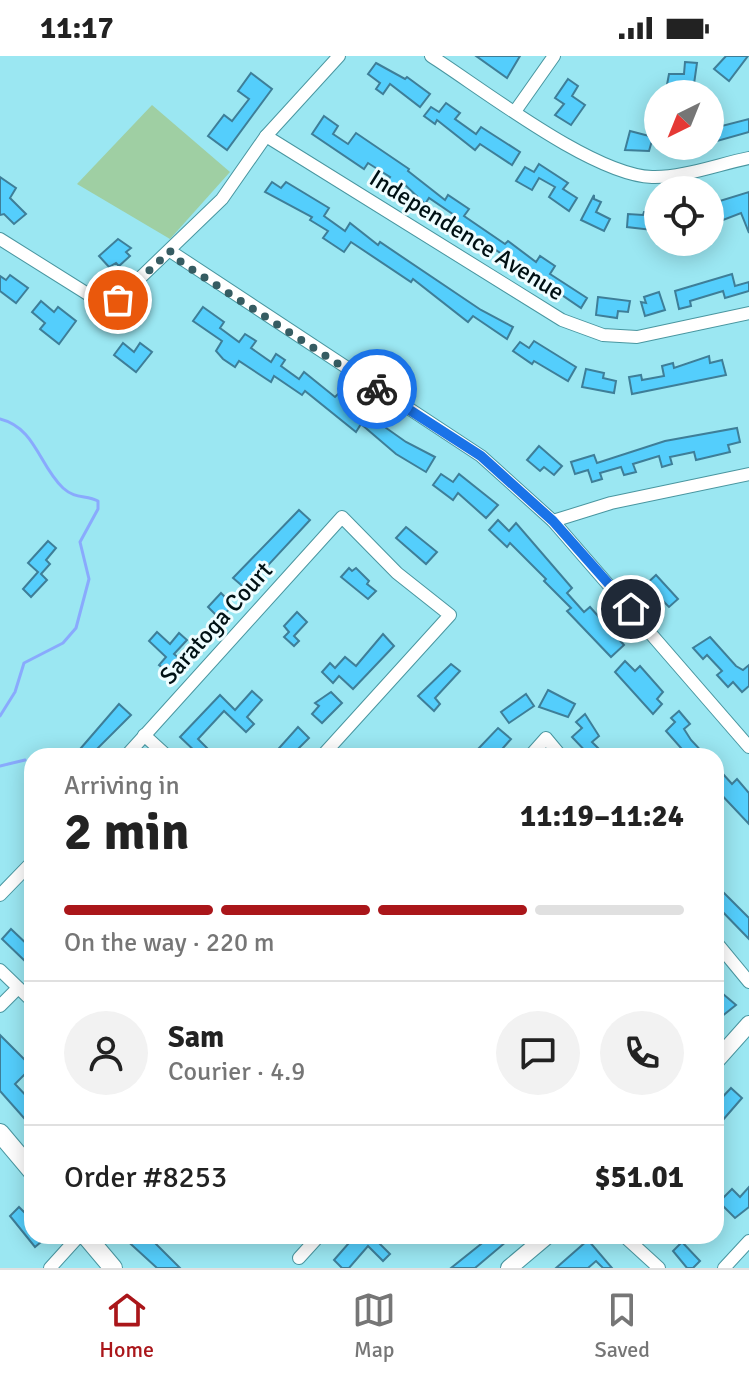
<!DOCTYPE html>
<meta charset="utf-8">
<style>
body{margin:0;font-family:Signika,sans-serif;background:#f2f2f2;color:#222;height:100vh;display:flex;flex-direction:column;font-size:30px;white-space:nowrap}
*{box-sizing:border-box;margin:0}
p{font-size:26px;color:#767676}
.icon{flex:none;width:44px;height:44px;fill:none;stroke:currentColor;stroke-width:2;stroke-linecap:round;stroke-linejoin:round}
.map{position:relative;flex:1;overflow:hidden}
.side{position:absolute;left:24px;top:692px;width:700px;height:496px;display:flex;flex-direction:column;background:#fff;border-radius:24px;box-shadow:0 4px 20px #0003}
.side>*{flex:none}
.needle{width:52px;rotate:223deg}
.controls{position:absolute;left:644px;top:24px;display:grid;gap:16px}
.controls a{display:grid;place-items:center;width:80px;height:80px;border-radius:50%;background:#fff;box-shadow:0 4px 20px #0003;font-size:40px}
.pin{position:absolute;display:grid;place-items:center;width:68px;height:68px;color:#fff;margin:-34px;border:4px solid #fff;border-radius:50%;box-shadow:0 2px 8px #0007}
.courier{position:absolute;display:grid;place-items:center;width:80px;height:80px;margin:-40px;border:6px solid #1a73e8;border-radius:50%;background:#fff;color:#222;box-shadow:0 2px 10px #0007}
.summary em{font-style:normal;font-weight:700}
.summary div{display:flex;flex-direction:column-reverse}
.summary{display:flex;align-items:center;justify-content:space-between;height:136px;padding:0 40px}
h1{font-size:52px;font-weight:700;line-height:60px}
.bar{display:grid;grid-template-columns:repeat(4,1fr);gap:12px 8px;align-content:center;height:96px;padding:0 40px}
.bar i{height:10px;border-radius:6px;background:#e0e0e0}
.bar .selected{background:#aa161a}
.bar p{grid-column:span 4}
.line{display:flex;align-items:center;gap:20px;padding:0 40px;border-top:2px solid #e0e0e0}
.line div{flex:1}
.round{display:grid;place-items:center;flex:none;width:84px;height:84px;border-radius:42px;background:#f2f2f2}
.status{display:flex;justify-content:space-between;align-items:center;height:56px;padding:0 40px;background:#fff;direction:ltr}
.status svg{height:22px;fill:currentColor}
.tab-bar{display:flex;justify-content:space-around;align-items:center;height:112px;border-top:2px solid #e0e0e0;background:#fff;font-size:22px;color:#767676}
.tab-bar a{display:grid;justify-items:center;gap:4px}
.tab-bar .selected{color:#aa161a}
.map>svg:first-child{display:block}
</style>
<div class="status"><b>11:17</b><svg viewBox="0 0 49 12"><path d="M0 12V9h3v3zM5 12V6h3v6zM10 12V3h3v9zM15 12V0h3v12zM26 1h20v11H26zM47 4h2v5h-2z"/></svg></div>
<div class="map">
<svg width="749" height="1212" viewBox="0 0 749 1212">
<rect width="100%" height="100%" fill="#9be7f2"/>
<path fill="#9fcfa3" d="M152,49l78,67 -60,67 -93,-55z"/>
<g fill="none" stroke-linecap="round" stroke-linejoin="round">
<g stroke="#89aafd" stroke-width="3">
<path d="M0,363c36,9 39,47 63,69 12,11 23,7 35,13v8l-18,33 9,37 -13,49 -13,15 -39,20 -9,29 -15,24"/>
<path d="M0,710l25,-6"/>
</g>
</g>
<g fill="#54cefc" stroke="#3e7e98" stroke-width="2">
<path d="M476,0h44l-13,22z"/>
<path d="M726,0h22l-19,25 -15,-12z"/>
<path d="M685,6l12,1 -4,28 -27,-1 3,-16h15z"/>
<path d="M376,7l29,16 2,-2 23,17 -10,13 -30,-23 -7,10 -7,-5 4,-6 -12,-9z"/>
<path d="M251,17l21,16 -45,61 -19,-14 16,-21 8,6 17,-22 -11,-8z"/>
<path d="M568,23l10,7 -6,10 13,9 -14,20 -16,-10 9,-11 -9,-6z"/>
<path d="M446,47l14,10 -5,6 21,15 5,-7 39,25 -8,13 -32,-21 -5,6 -38,-30 -2,4 -11,-8 7,-9 8,5z"/>
<path d="M324,60l14,10 -5,8 15,10 8,-11 53,36 -1,2 37,29 3,-5 21,14 -5,7 41,28 3,-3 28,21 4,-6 15,10 -5,8 37,24 -6,10 -91,-62 -2,2 -40,-25 6,-8 -25,-17 -4,6 -24,-23 -6,9 -10,-6 5,-7 -22,-14 -4,6 -52,-35z"/>
<path d="M749,63v13l-39,11v-14z"/>
<path d="M630,75l23,6 -4,14 -24,-1z"/>
<path d="M539,108l29,19 -5,6 14,9 -8,13 -20,-14 6,-10 -16,-9 -7,12 -16,-9 9,-14 9,5z"/>
<path d="M0,121l16,11 -6,10 16,16 -12,10 -10,-10 -4,1z"/>
<path d="M272,126l9,6 5,-6 43,26 -5,8 21,15 5,-8 28,22 2,-3 101,68 32,17 -6,12 -34,-23 -5,6 -55,-43 -2,3 -60,-40 -7,10 -21,-14 5,-7 -18,-11 2,-3 -47,-25z"/>
<path d="M749,136v41l-8,-20 -31,12v-21z"/>
<path d="M594,139v4l7,3 -5,10 14,7 -6,12 -23,-11z"/>
<path d="M644,156l9,1 -1,17 -25,-3 1,-13 15,1z"/>
<path d="M118,183l13,9 -5,4 4,4 -11,10 -3,-3 -7,4 -10,-11z"/>
<path d="M732,218l3,12 14,-4v9l-24,7 -2,-7 -33,10 1,5 -12,3 -4,-18z"/>
<path d="M10,219l18,13 -12,15 -16,-12v-15l6,4z"/>
<path d="M659,236l6,18 -20,6 -4,-14 5,1 -2,-6z"/>
<path d="M598,241l32,4 -2,11 -10,-1 -1,7 -21,-3z"/>
<path d="M41,245l13,11 4,-5 18,14 -17,23 -19,-15 5,-6 -13,-11z"/>
<path d="M203,251l21,15 -4,6 19,14 6,-8 11,7 -5,7 20,14 5,-8 9,6 -4,6 18,13 5,-7 31,25 3,-3 68,48 29,15 -9,15 -30,-18 -35,-30 -5,8 -51,-41 -3,4 -28,-19 -3,6 -32,-21 -4,6 -12,-8 -7,-8 6,-10 -29,-20z"/>
<path d="M534,285l42,26 -8,14 -34,-20 -2,3 -19,-13 7,-9 9,6z"/>
<path d="M123,287l11,9 6,-9 12,9 -16,20 -22,-17z"/>
<path d="M709,300l1,7 12,-3 4,15 -94,19 -3,-17 12,-2 1,5 22,-4 -2,-10 11,-3 1,5z"/>
<path d="M586,313l18,4 -1,5 13,3 -2,12 -32,-6z"/>
<path d="M737,372l3,14 -12,3 2,7 -34,8 -2,-8 -24,5 2,7 -10,3 -3,-11 -26,8 3,8 -12,3 -3,-8 -21,6 2,6 -10,3 -4,-12 -13,4 -4,-12 23,-7 3,8 68,-22z"/>
<path d="M539,390l23,20 -8,9 -10,-8 -4,4 -13,-11z"/>
<path d="M441,418l12,8 6,-8 39,31 -12,13 -28,-25 -5,7 -20,-15z"/>
<path d="M299,454l11,10 -64,69 -13,-11z"/>
<path d="M498,464l11,11 7,-8 56,65 -5,5 17,19 6,-5 34,38 -13,12 -44,-46 4,-3 -27,-27 2,-2 -36,-36 -3,4 -18,-17z"/>
<path d="M406,471l31,25 -11,12 -30,-26z"/>
<path d="M48,485l8,7 -10,12 4,4 -9,10 6,6 -16,17 -8,-8 15,-17 -10,-9z"/>
<path d="M349,512l3,3 4,-3 13,13 -2,3 9,7 -8,8 -27,-22z"/>
<path d="M656,519l22,24 -9,8 -8,-8 -4,4 -14,-16z"/>
<path d="M221,537l12,12 -13,14 -12,-12z"/>
<path d="M297,556l10,10 -13,14 5,5 -5,5 -10,-9 5,-5 -5,-6z"/>
<path d="M157,576l13,12 9,-11 8,7 -13,14 7,6 -12,13 -10,-8 7,-8 -17,-16z"/>
<path d="M383,578l11,12 -41,43 -14,-13 -6,7 -11,-11 8,-9 5,5 10,-11 11,9z"/>
<path d="M710,581l26,29 7,4 6,-5v21l-7,6 -9,-10 -5,5 -11,-12 5,-4 -15,-16 -4,4 -10,-11z"/>
<path d="M625,605l10,10 5,-5 23,26 -6,7 5,5 -9,10 -38,-42z"/>
<path d="M451,608l9,7 -25,27 5,6 -6,7 -16,-15z"/>
<path d="M548,634l27,14 -7,13 -29,-10z"/>
<path d="M252,635l10,9 -15,17 7,7 -8,8 -22,-21 -26,28 17,17h-15l-20,-19 40,-42 15,15z"/>
<path d="M331,636l11,11 -20,20 -10,-9 7,-8 -4,-3z"/>
<path d="M526,638l8,12 -25,17 -8,-11z"/>
<path d="M119,648l12,11 -41,41 -9,-8z"/>
<path d="M679,655l11,13 -6,5 7,11 15,16h-18l-22,-25 9,-9 -4,-4z"/>
<path d="M585,658l14,22 -7,6 14,14h-16l-18,-19 10,-9 -6,-6z"/>
<path d="M298,671l11,11 -18,18h-19z"/>
<path d="M498,672l13,11 -15,17h-8l-9,-8z"/>
<path d="M723,718l9,10 5,-5 12,14v31l-33,-35v-9z"/>
<path d="M716,829l33,33v21l-33,-34z"/>
<path d="M11,873l21,20v7l-6,6 -24,-23z"/>
<path d="M716,932l20,17 -20,16z"/>
<path d="M0,979l32,32 -17,17 17,18v25l-32,-36z"/>
<path d="M731,1032l11,10 -20,23 -6,-5v-12z"/>
<path d="M749,1131v20l-14,11 -16,-16 13,-13 8,8z"/>
<path d="M19,1151l13,13v16h16l-13,11 -25,-31z"/>
<path d="M122,1180h26l32,32h-23z"/>
<path d="M355,1180h17l18,18 -7,7 -15,-15 -19,22h-7l-8,-8z"/>
<path d="M491,1180h22l-38,32h-24z"/>
<path d="M588,1184l24,28h-9l-7,-7 -8,7h-32z"/>
<path d="M682,1186l18,19 -7,7h-6l-14,-17z"/>
</g>
<g fill="none" stroke-linecap="round" stroke-linejoin="round">
<defs>
<g id="minor">
<path d="M431,0c53,34 162,119 221,121 30,1 67,-13 97,-19"/>
<path d="M516,54l38,-54"/>
<path d="M266,80l296,184 41,15 34,2 112,-24"/>
<path d="M0,183l102,64 11,1 109,-105 44,-63 73,-80"/>
<path d="M170,195l311,205 72,65 196,226"/>
<path d="M553,465l58,-18 138,-29"/>
<path d="M144,679l23,21"/>
<path d="M126,700l216,-239 55,56 53,42 -128,141"/>
<path d="M530,700l16,-18 15,18"/>
<path d="M0,839l32,-33"/>
<path d="M716,886l33,40"/>
<path d="M0,914l32,31"/>
<path d="M0,950l18,-18"/>
<path d="M624,1180l35,32"/>
<path d="M299,1202l20,-22"/>
<path d="M50,1212l29,-32"/>
<path d="M724,1212l25,-27"/>
</g>
<g id="tertiary">
<path d="M716,1005l33,-37"/>
<path d="M509,1212l38,-32"/>
</g>
<g id="secondary">
<path d="M0,1077l32,38"/>
<path d="M86,1180l27,32"/>
</g>
</defs>
<use href="#minor" stroke="#4996a0" stroke-width="14"/>
<use href="#tertiary" stroke="#4996a0" stroke-width="18"/>
<use href="#secondary" stroke="#4996a0" stroke-width="20"/>
<use href="#minor" stroke="#fff" stroke-width="12"/>
<use href="#tertiary" stroke="#fff" stroke-width="16"/>
<use href="#secondary" stroke="#fff" stroke-width="18"/>
</g>
<g fill="none" stroke-linecap="round" stroke-linejoin="round">
<path stroke="#365c62" stroke-width="8" stroke-dasharray="0 14.4" d="M118,244l52,-49 12,12 195,126"/>
<path stroke="#1a73e8" stroke-width="10" d="M377,333l104,67 72,65 78,88"/>
</g>
<g text-anchor="middle" stroke-width="6" stroke-linejoin="round" paint-order="stroke">
<g font-size="24" fill="#001114" stroke="#eefdff">
<text transform="translate(467 179) rotate(32)" y="8">Independence Avenue</text>
<text transform="translate(216 567) rotate(-48)" y="8">Saratoga Court</text>
</g>
</g>
</svg>
<div class="controls">
<a><svg class="needle" viewBox="-14 -14 28 28"><path d="M0-13l5 13h-10z" fill="#e53935"/><path d="M0 13l5-13h-10z" fill="#767676"/></svg></a>
<a><svg class="icon" aria-label="locate" viewBox="0 0 24 24"><circle cx="12" cy="12" r="6"/><path d="M12 2v4M12 18v4M2 12h4M18 12h4"/></svg></a>
</div>
<div class="pin" style="left:118px;top:244px;background:#ea580c"><svg class="icon" aria-label="bag" viewBox="0 0 24 24"><path d="M5 8h14l-1 12H6zM9 8a3 3 0 0 1 6 0"/></svg></div>
<div class="pin" style="left:631px;top:553px;background:#1f2937"><svg class="icon" aria-label="home" viewBox="0 0 24 24"><path d="M3 11l9-7 9 7M6 9v11h12V9"/></svg></div>
<div class="courier" style="left:377px;top:333px"><svg class="icon" aria-label="bike" viewBox="0 0 24 24"><circle cx="6" cy="16" r="4"/><circle cx="18" cy="16" r="4"/><path d="M6 16l4-8h5l3 8M10 8l3 8H6M13 5h3"/></svg></div>
<section class="side">
<div class="summary"><div><h1>2 min</h1><p>Arriving in</p></div><em>11:19–11:24</em></div>
<div class="bar"><i class="selected"></i><i class="selected"></i><i class="selected"></i><i></i><p>On the way · 220 m</p></div>
<div class="line" style="height:144px"><a class="round"><svg class="icon" aria-label="person" viewBox="0 0 24 24"><circle cx="12" cy="8" r="4"/><path d="M4 21q1-7 8-7t8 7"/></svg></a><div><b>Sam</b><p>Courier · 4.9</p></div><a class="round"><svg class="icon" aria-label="chat" viewBox="0 0 24 24"><path d="M4 5h16v11H9l-5 4z"/></svg></a><a class="round"><svg class="icon" aria-label="phone" viewBox="0 0 24 24"><path d="M5 4h4l2 5-3 2q2 4 5 5l2-3 5 2v4C11 20 4 13 5 4z"/></svg></a></div>
<div class="line" style="height:104px"><div>Order #8253</div><b>$51.01</b></div>
</section>
</div>
<nav class="tab-bar">
<a class="selected"><svg class="icon" aria-label="home" viewBox="0 0 24 24"><path d="M3 11l9-7 9 7M6 9v11h12V9"/></svg>Home</a>
<a><svg class="icon" aria-label="map" viewBox="0 0 24 24"><path d="M3 6l6-2 6 2 6-2v14l-6 2-6-2-6 2zM9 4v14M15 6v14"/></svg>Map</a>
<a><svg class="icon" aria-label="saved" viewBox="0 0 24 24"><path d="M7 4h10v16l-5-4-5 4z"/></svg>Saved</a>
</nav>
